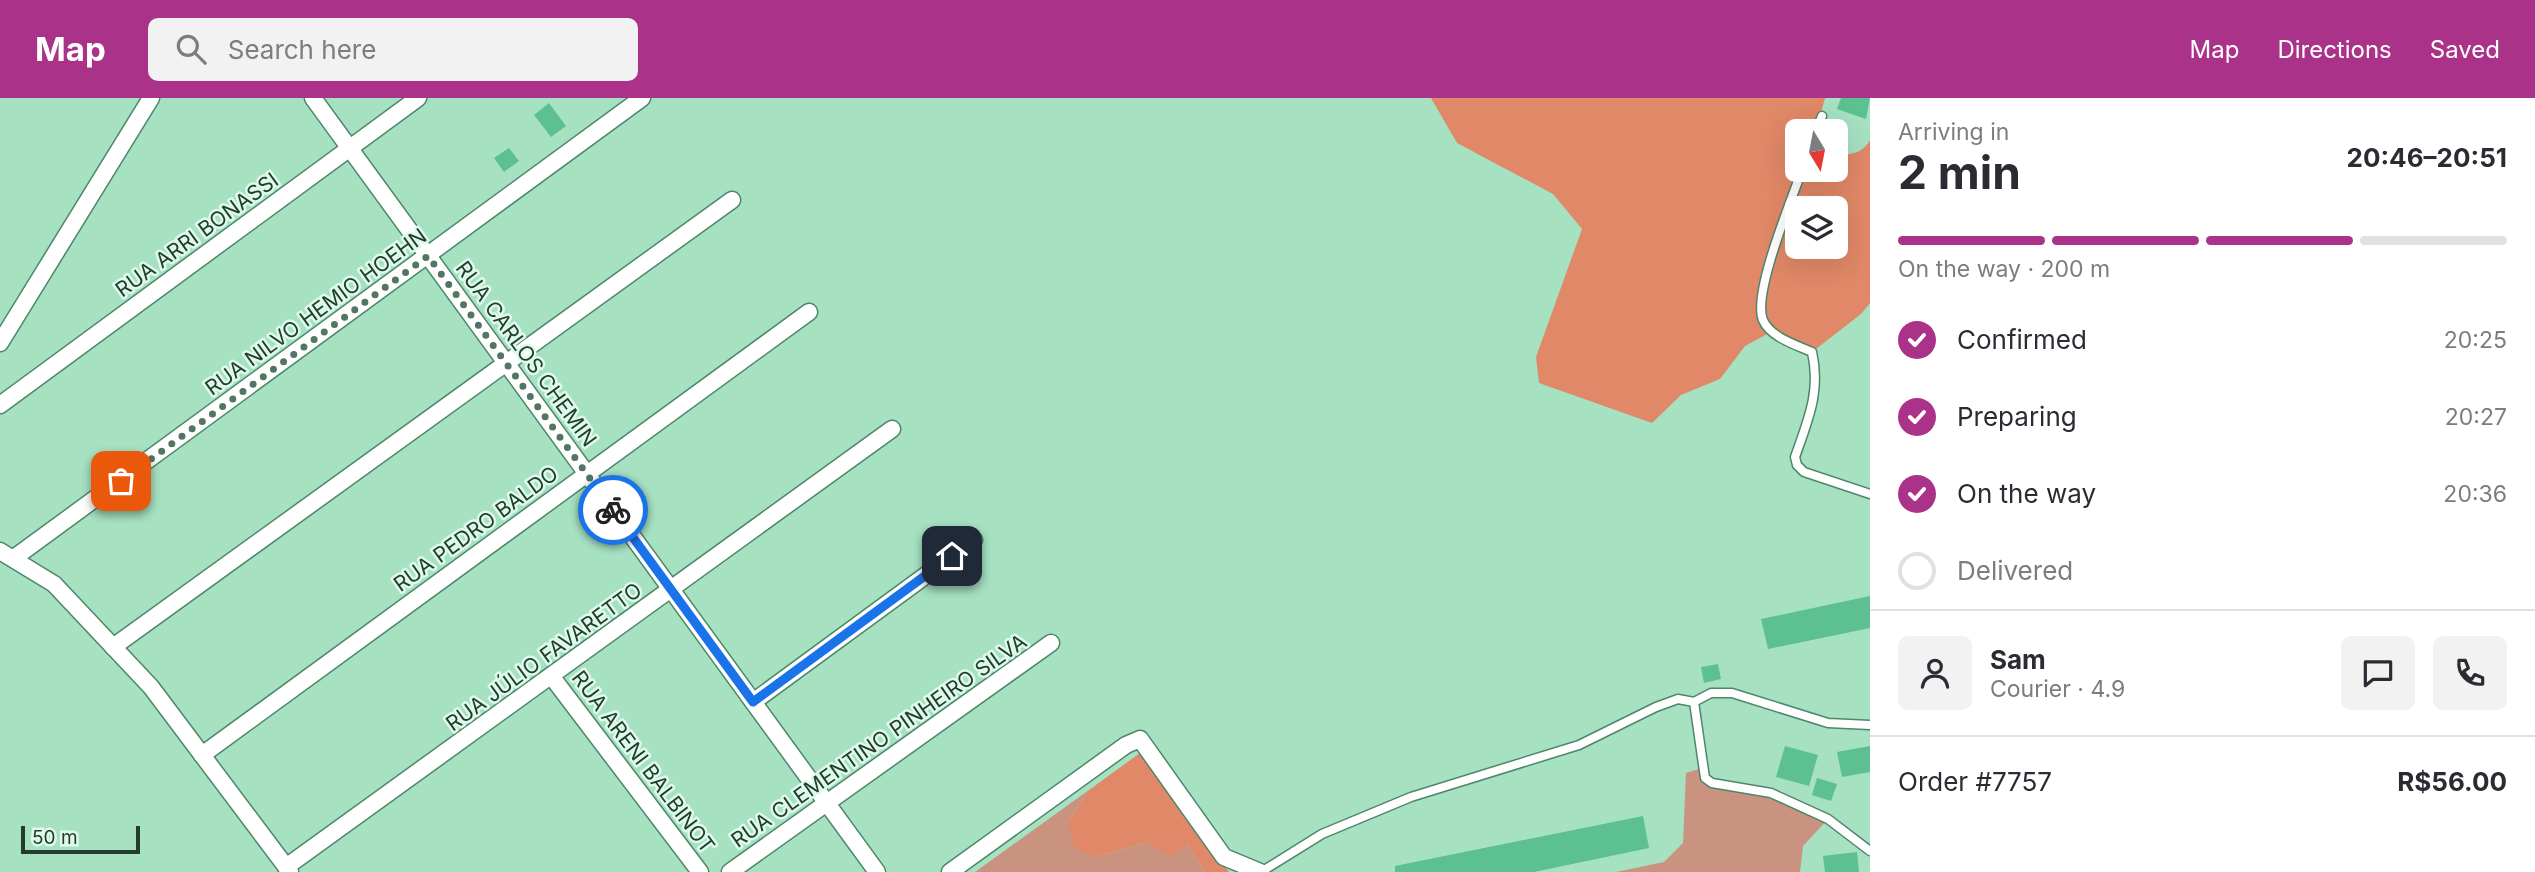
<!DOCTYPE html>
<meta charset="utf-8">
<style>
body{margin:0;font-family:Inter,sans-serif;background:#f2f2f3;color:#2b2b33;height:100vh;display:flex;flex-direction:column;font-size:26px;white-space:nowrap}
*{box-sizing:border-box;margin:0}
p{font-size:23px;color:#7c7c81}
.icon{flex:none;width:38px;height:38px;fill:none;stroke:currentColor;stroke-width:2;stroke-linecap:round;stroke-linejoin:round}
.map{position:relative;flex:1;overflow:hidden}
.panel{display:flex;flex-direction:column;background:#fff;width:665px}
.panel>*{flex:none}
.needle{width:46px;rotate:170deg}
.fabs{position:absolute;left:1785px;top:21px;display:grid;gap:14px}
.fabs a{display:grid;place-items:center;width:63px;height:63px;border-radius:10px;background:#fff;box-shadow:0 7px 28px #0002;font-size:35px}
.scale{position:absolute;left:21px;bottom:18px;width:119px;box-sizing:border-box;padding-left:7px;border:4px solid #243c30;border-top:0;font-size:19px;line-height:24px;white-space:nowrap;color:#243c30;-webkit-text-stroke:5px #ddfaea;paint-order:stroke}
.pin{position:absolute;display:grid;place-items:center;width:60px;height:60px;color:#fff;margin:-30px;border-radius:14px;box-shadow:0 4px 10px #0006}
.courier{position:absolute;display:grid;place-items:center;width:70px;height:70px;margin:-35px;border:5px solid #1a73e8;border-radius:50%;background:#fff;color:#222;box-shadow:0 2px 9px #0007}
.overview em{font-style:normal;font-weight:700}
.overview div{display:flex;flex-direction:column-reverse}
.overview{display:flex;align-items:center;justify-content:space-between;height:119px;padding:0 28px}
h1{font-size:46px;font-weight:700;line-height:52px}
.bar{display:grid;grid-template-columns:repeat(4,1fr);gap:10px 7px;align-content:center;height:84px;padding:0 28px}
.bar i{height:9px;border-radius:5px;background:#e1e1e2}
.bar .current{background:#aa3389}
.bar p{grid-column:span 4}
.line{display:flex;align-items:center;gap:18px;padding:0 28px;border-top:2px solid #e1e1e2}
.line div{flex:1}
.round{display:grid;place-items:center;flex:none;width:74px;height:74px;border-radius:10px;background:#f2f2f3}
ol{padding:0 28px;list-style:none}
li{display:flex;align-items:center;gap:21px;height:77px}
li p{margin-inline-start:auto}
li .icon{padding:7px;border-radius:50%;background:#aa3389;color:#fff;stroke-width:4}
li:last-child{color:#7c7c81}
li i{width:38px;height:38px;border:4px solid #e1e1e2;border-radius:50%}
header{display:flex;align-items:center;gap:42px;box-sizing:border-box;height:98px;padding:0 35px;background:#aa3389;color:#fff}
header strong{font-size:33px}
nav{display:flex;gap:38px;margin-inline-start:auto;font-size:24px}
.search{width:490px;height:63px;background:#f2f2f3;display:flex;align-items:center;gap:18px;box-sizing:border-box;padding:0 24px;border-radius:10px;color:#7c7c81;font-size:26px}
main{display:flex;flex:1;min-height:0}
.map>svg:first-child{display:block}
</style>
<header>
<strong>Map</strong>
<div class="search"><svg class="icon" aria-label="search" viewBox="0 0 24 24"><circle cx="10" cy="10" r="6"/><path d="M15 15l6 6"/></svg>Search here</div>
<nav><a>Map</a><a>Directions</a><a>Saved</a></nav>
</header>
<main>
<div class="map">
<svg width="1870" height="774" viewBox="0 0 1870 774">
<rect width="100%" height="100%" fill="#a6e1c2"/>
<g fill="#c9937f">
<path d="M1702,670l3,10 66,15 57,26 -25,27 -3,26h-184l48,-10 19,-19 3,-70z"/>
<path d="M1089,692l-21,32 27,35 53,-15 39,2 18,28h-230z"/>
</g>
<g fill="#e08867" fill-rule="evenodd">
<path d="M1431,0h394l-9,33h-19v39h39v-16c15,1 26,0 34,-14v163l-9,11 -49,38 -41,-20 -26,14 -25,33 -39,16 -29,28 -113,-40 -3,-26 46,-128 -29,-35 -96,-51zM1797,110h39v39h-39z"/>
<path d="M1140,655l89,119h-24l-18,-28 -17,13 -22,-15 -53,15 -21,-10 -6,-25 21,-32z"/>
</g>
<g fill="#5cc091">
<path d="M1841,0h29l-4,21 -29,-10z"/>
<path d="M549,5l17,23 -15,11 -17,-22z"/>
<path d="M509,50l10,13 -15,11 -10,-14z"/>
<path d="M1870,498v32l-102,21 -7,-30z"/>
<path d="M1718,566l3,15 -17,4 -3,-16z"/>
<path d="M1785,648l33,9 -9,31 -33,-9z"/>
<path d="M1870,648v26l-28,5 -5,-25z"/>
<path d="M1817,680l20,6 -6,17 -19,-6z"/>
<path d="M1643,718l6,32 -115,24h-139v-6z"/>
<path d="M1857,754l2,20h-34l-2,-16z"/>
</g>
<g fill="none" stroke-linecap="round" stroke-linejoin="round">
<defs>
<g id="lane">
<path d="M1816,33l6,-15"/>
<path d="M1802,72c-10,29 -50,124 -39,150 7,17 33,25 49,32 9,39 -4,68 -17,105l2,8 7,7 66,22"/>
<path d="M1694,604l11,76 7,5 59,10 57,26 42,32"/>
<path d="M1261,774l61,-38 89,-37 168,-52 77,-38 22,-8 16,3 17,-9h21l96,30 42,2"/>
</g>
<g id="street">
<path d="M313,0l564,774"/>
<path d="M0,245l151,-245"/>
<path d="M0,307l418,-307"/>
<path d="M0,453l54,33 97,103 139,185"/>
<path d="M14,460l628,-460"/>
<path d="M113,549l619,-447"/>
<path d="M552,579l148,195"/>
<path d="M753,604l221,-162"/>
<path d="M202,657l607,-443"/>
<path d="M286,769l606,-438"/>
<path d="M730,774l321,-229"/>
<path d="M950,774l176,-127 14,-6 84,118 36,15"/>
</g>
</defs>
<use href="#lane" stroke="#4e866a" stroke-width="11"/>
<use href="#street" stroke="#4e866a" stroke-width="19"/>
<use href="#lane" stroke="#fff" stroke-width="8"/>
<use href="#street" stroke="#fff" stroke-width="16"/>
</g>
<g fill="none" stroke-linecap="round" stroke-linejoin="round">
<path stroke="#527663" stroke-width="7" stroke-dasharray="0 12.6" d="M121,383l307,-225 185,254"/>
<path stroke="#1a73e8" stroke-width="9" d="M613,412l140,192 199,-146"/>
</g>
<g text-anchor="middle" stroke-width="5" stroke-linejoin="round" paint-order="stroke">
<g font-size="21" fill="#243c30" stroke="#ddfaea">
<text transform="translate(197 137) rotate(-36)" y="7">RUA ARRI BONASSI</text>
<text transform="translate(316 214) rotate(-36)" y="7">RUA NILVO HEMIO HOEHN</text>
<text transform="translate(526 256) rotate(54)" y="7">RUA CARLOS CHEMIN</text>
<text transform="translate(476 431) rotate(-36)" y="7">RUA PEDRO BALDO</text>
<text transform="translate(544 559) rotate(-36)" y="7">RUA JÚLIO FAVARETTO</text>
<text transform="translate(879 643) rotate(-35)" y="7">RUA CLEMENTINO PINHEIRO SILVA</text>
<text transform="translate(643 664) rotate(53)" y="7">RUA ARENI BALBINOT</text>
</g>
</g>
</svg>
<div class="fabs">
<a><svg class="needle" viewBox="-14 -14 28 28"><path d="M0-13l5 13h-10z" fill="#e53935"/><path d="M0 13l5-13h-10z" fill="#7c7c81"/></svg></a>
<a><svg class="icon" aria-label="layers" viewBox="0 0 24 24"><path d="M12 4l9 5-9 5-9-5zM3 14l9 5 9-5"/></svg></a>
</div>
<div class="scale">50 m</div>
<div class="pin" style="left:121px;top:383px;background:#ea580c"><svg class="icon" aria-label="bag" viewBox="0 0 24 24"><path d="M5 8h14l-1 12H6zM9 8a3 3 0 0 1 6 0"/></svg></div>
<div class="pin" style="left:952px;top:458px;background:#1f2937"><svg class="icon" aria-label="home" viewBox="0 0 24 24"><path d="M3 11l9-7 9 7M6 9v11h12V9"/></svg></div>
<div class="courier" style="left:613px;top:412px"><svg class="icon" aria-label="bike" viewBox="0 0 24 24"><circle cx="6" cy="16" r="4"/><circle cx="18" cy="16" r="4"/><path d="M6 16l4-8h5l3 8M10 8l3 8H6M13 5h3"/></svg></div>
</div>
<section class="panel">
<div class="overview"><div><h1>2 min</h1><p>Arriving in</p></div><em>20:46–20:51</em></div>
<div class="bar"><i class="current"></i><i class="current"></i><i class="current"></i><i></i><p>On the way · 200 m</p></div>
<ol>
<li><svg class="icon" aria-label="check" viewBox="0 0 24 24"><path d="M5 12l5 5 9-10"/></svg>Confirmed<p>20:25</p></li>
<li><svg class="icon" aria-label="check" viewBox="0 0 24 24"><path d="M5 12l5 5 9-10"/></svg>Preparing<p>20:27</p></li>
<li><svg class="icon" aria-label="check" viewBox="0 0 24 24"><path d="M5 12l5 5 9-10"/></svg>On the way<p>20:36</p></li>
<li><i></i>Delivered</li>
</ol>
<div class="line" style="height:126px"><a class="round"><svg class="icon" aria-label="person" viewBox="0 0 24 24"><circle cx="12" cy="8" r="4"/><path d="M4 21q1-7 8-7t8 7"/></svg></a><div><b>Sam</b><p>Courier · 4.9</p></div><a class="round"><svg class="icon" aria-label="chat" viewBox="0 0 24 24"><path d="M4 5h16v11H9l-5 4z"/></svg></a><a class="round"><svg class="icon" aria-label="phone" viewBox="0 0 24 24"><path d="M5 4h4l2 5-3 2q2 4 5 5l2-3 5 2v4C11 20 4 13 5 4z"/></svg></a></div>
<div class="line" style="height:91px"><div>Order #7757</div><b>R$56.00</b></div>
</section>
</main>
